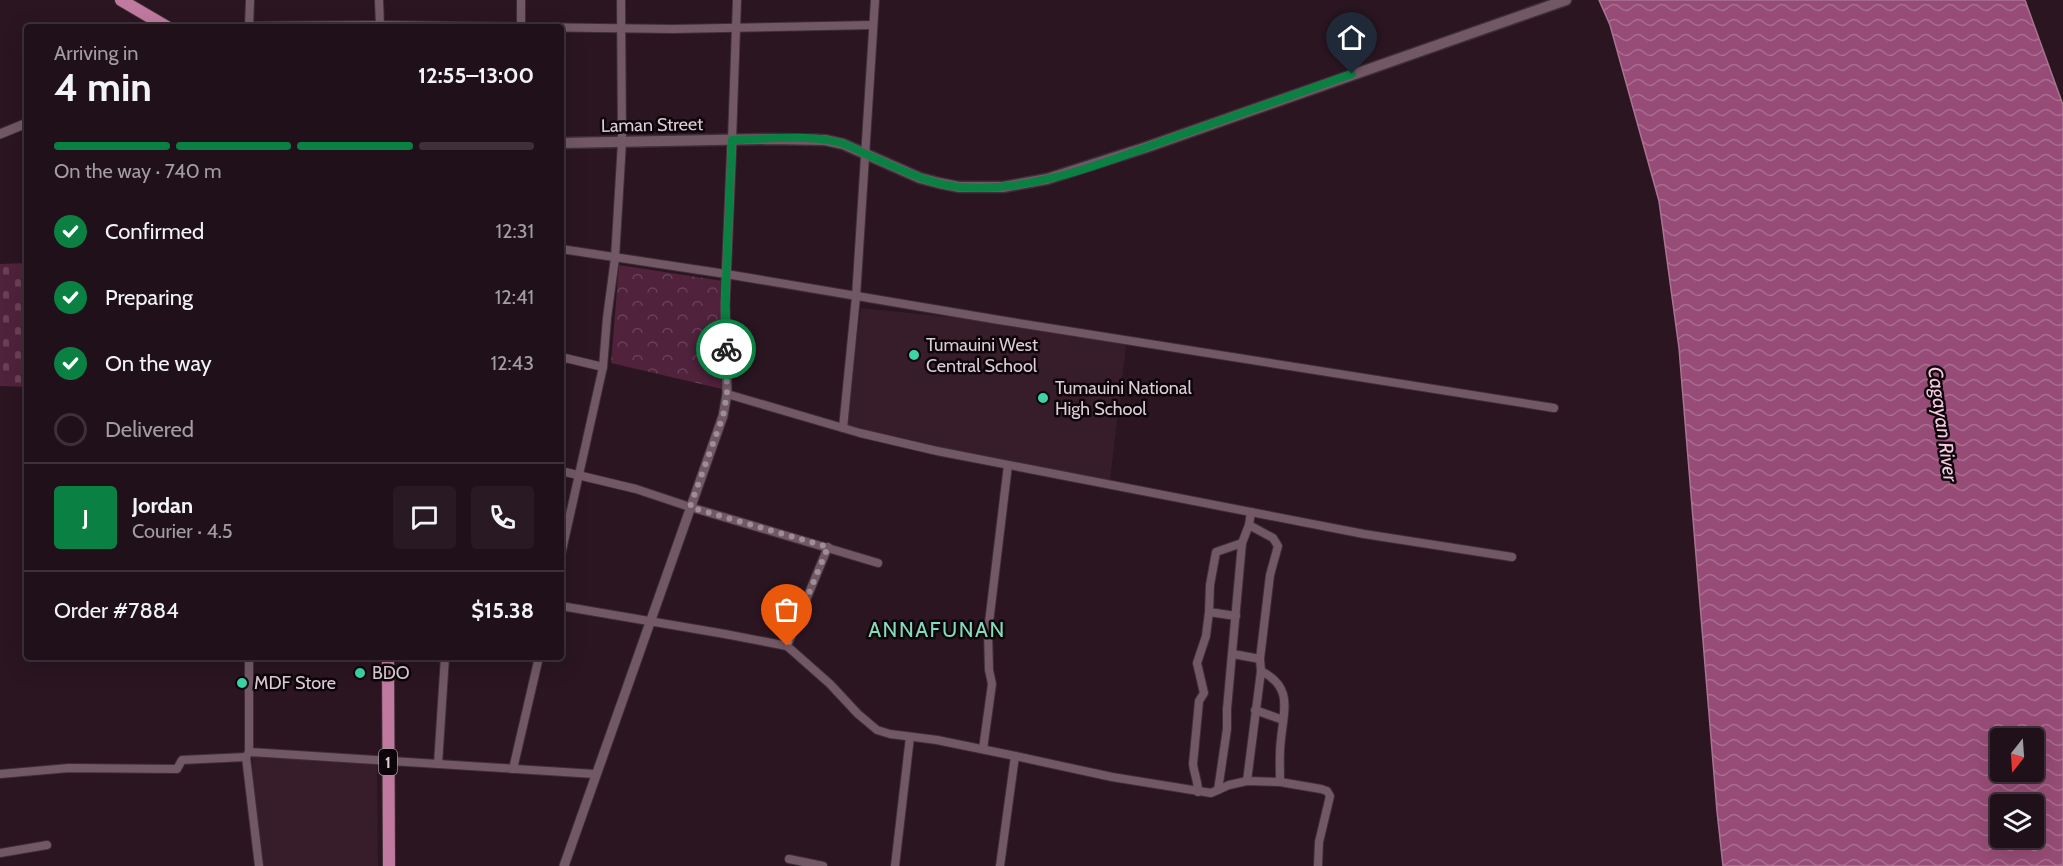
<!DOCTYPE html>
<meta charset="utf-8">
<style>
body{margin:0;font-family:Cabin,sans-serif;background:#281922;color:#f1f3f6;height:100vh;display:flex;flex-direction:column;font-size:22px;white-space:nowrap}
*{box-sizing:border-box;margin:0}
p{font-size:20px;color:#a29da2}
.icon{flex:none;width:33px;height:33px;fill:none;stroke:currentColor;stroke-width:2;stroke-linecap:round;stroke-linejoin:round}
.map{position:relative;flex:1;overflow:hidden}
.details{position:absolute;left:24px;top:24px;width:540px;height:636px;display:flex;flex-direction:column;background:#201019;border-radius:6px;box-shadow:0 6px 24px #0002,0 0 0 2px #3d3038}
.details>*{flex:none}
.needle{width:39px;rotate:197deg}
.buttons{position:absolute;left:1990px;top:728px;display:grid;gap:12px}
.buttons a{display:grid;place-items:center;width:54px;height:54px;border-radius:6px;background:#201019;box-shadow:0 6px 24px #0002,0 0 0 2px #3d3038;font-size:30px}
.pin{position:absolute;display:grid;place-items:center;width:51px;height:51px;color:#fff;margin:-62px -26px;border-radius:50% 50% 50% 0;rotate:-45deg;box-shadow:0 0 6px #0007}
.pin .icon{rotate:45deg}
.courier{position:absolute;display:grid;place-items:center;width:60px;height:60px;margin:-30px;border:4px solid #0b8043;border-radius:50%;background:#fff;color:#222;box-shadow:0 2px 8px #0007}
.head em{font-style:normal;font-weight:700}
.head div{display:flex;flex-direction:column-reverse}
.head{display:flex;align-items:center;justify-content:space-between;height:102px;padding:0 30px}
h1{font-size:39px;font-weight:700;line-height:45px}
.bar{display:grid;grid-template-columns:repeat(4,1fr);gap:9px 6px;align-content:center;height:72px;padding:0 30px}
.bar i{height:8px;border-radius:4px;background:#3d3038}
.bar .active{background:#0b8043}
.bar p{grid-column:span 4}
.line{display:flex;align-items:center;gap:15px;padding:0 30px;border-top:2px solid #3d3038}
.line div{flex:1}
.round{display:grid;place-items:center;flex:none;width:63px;height:63px;border-radius:6px;background:#281922}
ol{padding:0 30px;list-style:none}
li{display:flex;align-items:center;gap:18px;height:66px}
li p{margin-inline-start:auto}
li .icon{padding:6px;border-radius:50%;background:#0b8043;color:#fff;stroke-width:4}
li:last-child{color:#a29da2}
li i{width:33px;height:33px;border:3px solid #3d3038;border-radius:50%}
.map>svg:first-child{display:block}
</style>
<div class="map">
<svg width="2063" height="866" viewBox="0 0 2063 866">
<defs>
<pattern id="cemetery-stones" width="16" height="16" patternUnits="userSpaceOnUse" patternTransform="scale(1.5)"><rect width="16" height="16" fill="#50223c"/><path d="M2 7V4a2 2 0 0 1 4 0v3zM10 15v-3a2 2 0 0 1 4 0v3z" fill="#694157"/></pattern>
<pattern id="park-crowns" width="20" height="18" patternUnits="userSpaceOnUse" patternTransform="scale(1.5)"><rect width="20" height="18" fill="#50223c"/><path d="M2 6a3 3 0 1 1 6 0M12 15a3 3 0 1 1 6 0" fill="none" stroke="#694157"/></pattern>
<pattern id="water-waves" width="16" height="10" patternUnits="userSpaceOnUse" patternTransform="scale(1.5)"><rect width="16" height="10" fill="#964c76"/><path d="M0 5q4-4 8 0t8 0" fill="none" stroke="#a96d8f"/></pattern>
</defs>
<rect width="100%" height="100%" fill="#2a1521"/>
<g fill="#371d2a">
<path d="M861,308l118,12 147,25 -16,136 -152,-29 -110,-26 2,-36z"/>
<path d="M252,754l125,9 1,103h-118l-6,-51z"/>
</g>
<path fill="url(#cemetery-stones)" d="M27,263v124l-27,-1v-122z"/>
<path fill="url(#park-crowns)" d="M619,265l104,16 -1,108 -111,-26z"/>
<path fill="url(#water-waves)" stroke="#ab7392" stroke-width="1.5" fill-rule="evenodd" d="M1599,0h426l38,105v761h-340l-6,-55 -38,-463 -20,-147 -49,-176zM2001,738h33v33h-33zM2001,804h33v33h-33z"/>
<g fill="none" stroke-linecap="round" stroke-linejoin="round">
<defs>
<g id="minor">
<path d="M379,0l1,27"/>
<path d="M249,26l130,-1 293,4 201,-4"/>
<path d="M249,27l1,-27"/>
<path d="M521,27v-27"/>
<path d="M732,140l5,-140"/>
<path d="M561,249l165,25 273,46 555,88"/>
<path d="M561,357l42,10"/>
<path d="M727,394l133,39 77,18 427,83 148,23"/>
<path d="M843,428l13,-131 19,-297"/>
<path d="M561,471l75,18 54,18 188,56"/>
<path d="M561,555l42,-188 4,-49 8,-60 7,-116 -1,-142"/>
<path d="M561,606l164,28 62,12 43,38 28,30 19,16 13,4 47,6 78,16 -15,110"/>
<path d="M1236,616l-27,-4 1,-27 6,-33 26,-9"/>
<path d="M787,646l41,-99"/>
<path d="M1233,654l27,5"/>
<path d="M249,657v95l-3,5 13,109"/>
<path d="M1261,671c32,16 23,38 20,68 -2,14 -1,28 -1,43"/>
<path d="M1255,710l28,10"/>
<path d="M983,749l9,-65 -3,-14 -1,-39 20,-166"/>
<path d="M249,752l346,22"/>
<path d="M1015,756l97,21 99,16 18,-8 18,-4 33,1 41,7 6,2 3,5 -11,46 -1,24"/>
<path d="M438,764l7,-107"/>
<path d="M513,769l26,-112"/>
<path d="M0,774l69,-6 108,1 5,-9 64,-3"/>
<path d="M1247,781l14,-110 -1,-12 10,-84 8,-29 -5,-8 -24,-13"/>
<path d="M1218,790l9,-61v-20l15,-166 7,-18 2,-13"/>
<path d="M1198,792c0,-12 -4,-18 -5,-28l5,-52 1,-11 5,-8 -7,-30 9,-27 3,-24"/>
<path d="M0,853l47,-8"/>
<path d="M789,859l34,7"/>
<path d="M895,866l15,-129"/>
</g>
<g id="tertiary">
<path d="M0,134l27,-11"/>
<path d="M564,866l159,-450 4,-22 -2,-89 7,-165"/>
</g>
<path id="secondary" d="M561,143l209,-4 55,1 18,4 77,34 19,5 20,4h44l44,-8 100,-32 419,-147"/>
<g id="primary">
<path d="M121,0l46,27"/>
<path d="M388,657l1,209"/>
</g>
</defs>
<use href="#minor" stroke="#3e2f36" stroke-width="10"/>
<use href="#tertiary" stroke="#3e2f36" stroke-width="11"/>
<use href="#secondary" stroke="#3e2f36" stroke-width="13"/>
<use href="#primary" stroke="#3e2f36" stroke-width="14"/>
<use href="#minor" stroke="#725865" stroke-width="8"/>
<use href="#tertiary" stroke="#725865" stroke-width="9"/>
<use href="#secondary" stroke="#725865" stroke-width="10"/>
<use href="#primary" stroke="#c0799f" stroke-width="12"/>
</g>
<g fill="none" stroke-linecap="round" stroke-linejoin="round">
<path stroke="#9e8d95" stroke-width="6" stroke-dasharray="0 10.8" d="M726,349l1,45 -4,22 -33,91 138,40 -41,99"/>
<path stroke="#0b8043" stroke-width="8" d="M726,349l-1,-44 7,-165c35,-1 75,-6 109,3 10,3 20,9 29,13 30,13 58,28 90,31 73,6 145,-25 212,-49 60,-21 120,-43 180,-64"/>
</g>
<g fill="#3cd4a4" stroke="#0d0509" stroke-width="2">
<circle cx="914" cy="355" r="6"/>
<circle cx="1043" cy="398" r="6"/>
<circle cx="360" cy="673" r="6"/>
<circle cx="242" cy="683" r="6"/>
</g>
<g text-anchor="middle" stroke-width="5" stroke-linejoin="round" paint-order="stroke">
<rect fill="#0d0509" stroke="#9e9197" stroke-width="1.5" x="379" y="749" width="18" height="26" rx="4.5"/>
<g font-size="16" font-weight="bold" fill="#dccdd4">
<text x="388" y="768">1</text>
</g>
<g font-size="18" fill="#dccdd4" stroke="#0d0509">
<text transform="translate(652 125) rotate(-1)" y="6">Laman Street</text>
</g>
<g font-size="18" fill="#dccdd4" stroke="#0d0509" text-anchor="start">
<text x="926" y="351">Tumauini West<tspan x="926" dy="21">Central School</tspan></text>
<text x="1055" y="394">Tumauini National<tspan x="1055" dy="21">High School</tspan></text>
<text x="372" y="679">BDO</text>
<text x="254" y="689">MDF Store</text>
</g>
<g font-size="20" font-style="italic" fill="#f6cae0" stroke="#0d0509">
<text transform="translate(1943 424) rotate(82)" y="7">Cagayan River</text>
</g>
<g font-size="21" letter-spacing="1.5" fill="#83dcb9" stroke="#0d0509">
<text x="937" y="637">ANNAFUNAN</text>
</g>
</g>
</svg>
<div class="buttons">
<a><svg class="needle" viewBox="-14 -14 28 28"><path d="M0-13l5 13h-10z" fill="#e53935"/><path d="M0 13l5-13h-10z" fill="#a29da2"/></svg></a>
<a><svg class="icon" aria-label="layers" viewBox="0 0 24 24"><path d="M12 4l9 5-9 5-9-5zM3 14l9 5 9-5"/></svg></a>
</div>
<div class="pin" style="left:787px;top:646px;background:#ea580c"><svg class="icon" aria-label="bag" viewBox="0 0 24 24"><path d="M5 8h14l-1 12H6zM9 8a3 3 0 0 1 6 0"/></svg></div>
<div class="pin" style="left:1352px;top:74px;background:#1f2937"><svg class="icon" aria-label="home" viewBox="0 0 24 24"><path d="M3 11l9-7 9 7M6 9v11h12V9"/></svg></div>
<div class="courier" style="left:726px;top:349px"><svg class="icon" aria-label="bike" viewBox="0 0 24 24"><circle cx="6" cy="16" r="4"/><circle cx="18" cy="16" r="4"/><path d="M6 16l4-8h5l3 8M10 8l3 8H6M13 5h3"/></svg></div>
<section class="details">
<div class="head"><div><h1>4 min</h1><p>Arriving in</p></div><em>12:55–13:00</em></div>
<div class="bar"><i class="active"></i><i class="active"></i><i class="active"></i><i></i><p>On the way · 740 m</p></div>
<ol>
<li><svg class="icon" aria-label="check" viewBox="0 0 24 24"><path d="M5 12l5 5 9-10"/></svg>Confirmed<p>12:31</p></li>
<li><svg class="icon" aria-label="check" viewBox="0 0 24 24"><path d="M5 12l5 5 9-10"/></svg>Preparing<p>12:41</p></li>
<li><svg class="icon" aria-label="check" viewBox="0 0 24 24"><path d="M5 12l5 5 9-10"/></svg>On the way<p>12:43</p></li>
<li><i></i>Delivered</li>
</ol>
<div class="line" style="height:108px"><b class="round" style="background:#0b8043;color:#fff">J</b><div><b>Jordan</b><p>Courier · 4.5</p></div><a class="round"><svg class="icon" aria-label="chat" viewBox="0 0 24 24"><path d="M4 5h16v11H9l-5 4z"/></svg></a><a class="round"><svg class="icon" aria-label="phone" viewBox="0 0 24 24"><path d="M5 4h4l2 5-3 2q2 4 5 5l2-3 5 2v4C11 20 4 13 5 4z"/></svg></a></div>
<div class="line" style="height:78px"><div>Order #7884</div><b>$15.38</b></div>
</section>
</div>
